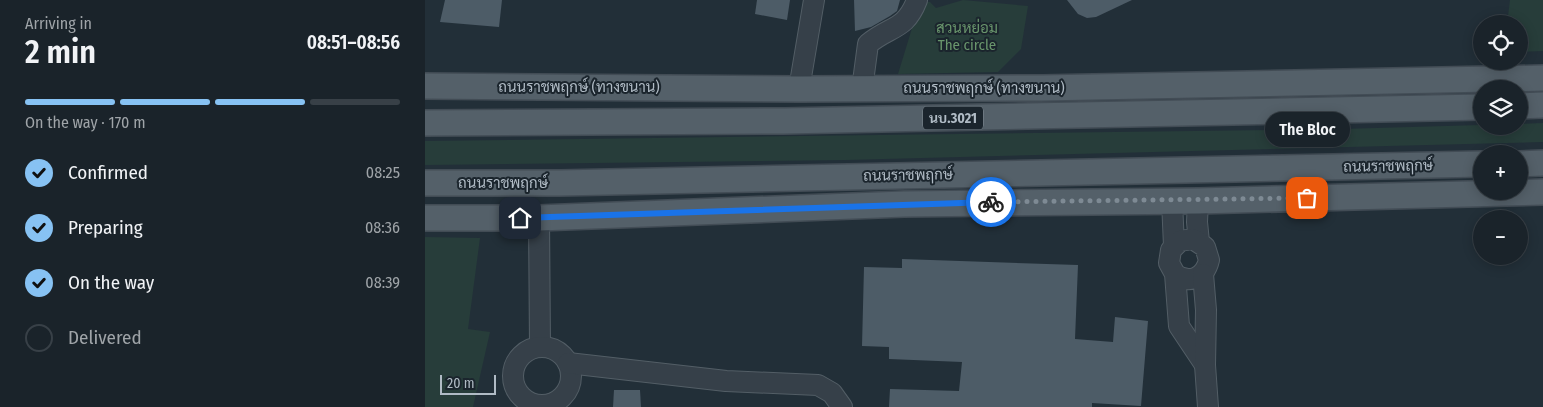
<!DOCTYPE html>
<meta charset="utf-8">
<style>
body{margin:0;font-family:"Fira Sans Condensed",Sarabun,sans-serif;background:#232b32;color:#f1f3f6;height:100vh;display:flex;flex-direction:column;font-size:19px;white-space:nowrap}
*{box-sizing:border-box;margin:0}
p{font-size:16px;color:#9fa4a8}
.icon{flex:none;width:28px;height:28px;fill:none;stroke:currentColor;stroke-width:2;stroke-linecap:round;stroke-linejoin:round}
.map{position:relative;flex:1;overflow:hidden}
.panel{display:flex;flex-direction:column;background:#1a232a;width:425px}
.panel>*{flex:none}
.controls{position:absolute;left:1048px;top:15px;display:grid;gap:10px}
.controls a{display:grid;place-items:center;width:55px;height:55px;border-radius:50%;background:#1a232a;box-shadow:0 2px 12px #0003,0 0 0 1px #384047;font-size:25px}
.scale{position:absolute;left:15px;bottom:12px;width:56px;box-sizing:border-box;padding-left:5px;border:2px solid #b0bbc5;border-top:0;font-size:14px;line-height:18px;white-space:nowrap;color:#b0bbc5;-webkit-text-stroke:4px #1b252d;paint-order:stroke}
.pin{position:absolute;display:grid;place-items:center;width:42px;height:42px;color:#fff;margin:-21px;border-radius:10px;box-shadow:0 2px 8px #0006}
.courier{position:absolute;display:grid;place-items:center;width:50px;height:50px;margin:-25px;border:4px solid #1a73e8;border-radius:50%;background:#fff;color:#222;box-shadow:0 1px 6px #0007}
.bubble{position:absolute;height:35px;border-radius:18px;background:#1a232a;box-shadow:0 2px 12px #0003,0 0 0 1px #384047;font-size:16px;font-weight:600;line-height:35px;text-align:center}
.headline em{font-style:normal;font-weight:600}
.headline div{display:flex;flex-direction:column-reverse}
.headline{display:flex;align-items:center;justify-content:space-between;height:85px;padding:0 25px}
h1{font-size:32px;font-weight:600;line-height:38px}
.bar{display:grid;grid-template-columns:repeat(4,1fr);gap:8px 5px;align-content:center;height:60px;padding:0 25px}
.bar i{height:6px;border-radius:4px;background:#384047}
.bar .selected{background:#87c2f3}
.bar p{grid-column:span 4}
ol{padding:0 25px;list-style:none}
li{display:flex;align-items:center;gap:15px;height:55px}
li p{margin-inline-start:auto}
li .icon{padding:5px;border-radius:50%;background:#87c2f3;color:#111;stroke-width:4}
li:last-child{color:#9fa4a8}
li i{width:28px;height:28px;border:2px solid #384047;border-radius:50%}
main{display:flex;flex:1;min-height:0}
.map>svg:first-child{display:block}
</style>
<main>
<section class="panel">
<div class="headline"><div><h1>2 min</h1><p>Arriving in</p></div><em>08:51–08:56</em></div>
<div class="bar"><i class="selected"></i><i class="selected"></i><i class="selected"></i><i></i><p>On the way · 170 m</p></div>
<ol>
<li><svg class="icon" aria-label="check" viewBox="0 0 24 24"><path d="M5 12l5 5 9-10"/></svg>Confirmed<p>08:25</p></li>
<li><svg class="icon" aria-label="check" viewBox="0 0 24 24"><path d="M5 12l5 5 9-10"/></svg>Preparing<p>08:36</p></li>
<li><svg class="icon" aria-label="check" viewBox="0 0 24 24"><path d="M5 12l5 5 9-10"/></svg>On the way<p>08:39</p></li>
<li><i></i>Delivered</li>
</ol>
</section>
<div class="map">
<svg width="1118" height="407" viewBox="0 0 1118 407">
<rect width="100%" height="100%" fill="#222f38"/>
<g fill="#273d3a">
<path d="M538,0l65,6 -7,43 -23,23 -100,2 22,-72h10l6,6z"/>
<path d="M1085,0h33v51l-24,1v-28h-12z"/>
<path d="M1118,123v19l-697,18 -421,5v-24l916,-12 140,-4v1h38v-2z"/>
<path d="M0,237l55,1 -12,91 22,3 -17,75h-48z"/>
</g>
<g fill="#4d5c67">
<path d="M20,0h57l-3,27 -59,-5z"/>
<path d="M332,0h33l-3,20 -32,-6z"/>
<path d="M429,0h46l-3,11 -7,5 -19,11 -16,4z"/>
<path d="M642,0h65l-36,17 -9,1 -9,-4z"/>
<path d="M477,259l176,6 -3,74 38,3 2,-25 33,4 -7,85 -49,-3v4h-203l1,-18 69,2 3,-29 -73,-3v-12l-27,-1 2,-79 38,1z"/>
<path d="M189,390h26l1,17h-28z"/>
</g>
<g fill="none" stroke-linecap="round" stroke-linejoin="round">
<defs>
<g id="minor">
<path d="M374,89l15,-89"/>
<path d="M437,89l6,-45c23,-19 37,-13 49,-44"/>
<path d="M747,201l2,45"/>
<path d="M773,201l-1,21 2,20"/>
<path d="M114,218l1,129"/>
<path d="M750,274c15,11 30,3 34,-14l-4,-13 -12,-8 -13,2 -9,9 -2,13 6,11 4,52 26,39"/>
<path d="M778,274l3,36 -1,55 3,42"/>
<circle cx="117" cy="376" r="29"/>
<path d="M143,363l158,18 92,4 14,8 10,14"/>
</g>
<g id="major">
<path d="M0,86l374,3 243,-1 501,-10"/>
<path d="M1094,106l24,-1"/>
<path d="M0,123l359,-2 697,-14"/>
<path d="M1094,164l24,-1"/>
<path d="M0,183h135l921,-19"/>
<path d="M0,218h114l365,-14 294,-3 345,-9"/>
</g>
</defs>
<use href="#minor" stroke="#535e66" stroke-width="22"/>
<use href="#major" stroke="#424c55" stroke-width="28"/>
<use href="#minor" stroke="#364049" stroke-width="20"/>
<use href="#major" stroke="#546069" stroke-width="25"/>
</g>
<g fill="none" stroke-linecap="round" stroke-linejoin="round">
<path stroke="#7e8a94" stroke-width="5" stroke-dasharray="0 9" d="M566,202l316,-4"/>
<path stroke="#1a73e8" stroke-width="6" d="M95,218l471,-16"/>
</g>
<g text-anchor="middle" stroke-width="4" stroke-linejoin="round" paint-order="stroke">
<rect fill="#1b252d" stroke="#838e97" stroke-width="1" x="498" y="106.5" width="60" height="23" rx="4"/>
<g font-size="14" font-weight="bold" fill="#b0bbc5">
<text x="528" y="123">นบ.3021</text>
</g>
<g font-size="15" fill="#69956c" stroke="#1b252d">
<text x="542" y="33">สวนหย่อม<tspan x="542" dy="17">The circle</tspan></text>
</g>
<g font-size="15" fill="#b0bbc5" stroke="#1b252d">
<text x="154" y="92">ถนนราชพฤกษ์ (ทางขนาน)</text>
<text x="559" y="93">ถนนราชพฤกษ์ (ทางขนาน)</text>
<text transform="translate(963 166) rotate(-1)" y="5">ถนนราชพฤกษ์</text>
<text transform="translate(483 175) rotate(-1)" y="5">ถนนราชพฤกษ์</text>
<text x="78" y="188">ถนนราชพฤกษ์</text>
</g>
</g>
</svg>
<div class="controls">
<a><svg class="icon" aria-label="locate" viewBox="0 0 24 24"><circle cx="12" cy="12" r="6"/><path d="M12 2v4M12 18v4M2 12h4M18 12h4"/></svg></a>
<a><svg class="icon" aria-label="layers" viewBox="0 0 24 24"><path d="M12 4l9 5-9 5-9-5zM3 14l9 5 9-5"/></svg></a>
<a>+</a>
<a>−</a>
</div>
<div class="scale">20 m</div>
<div class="pin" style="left:882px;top:198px;background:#ea580c"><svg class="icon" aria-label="bag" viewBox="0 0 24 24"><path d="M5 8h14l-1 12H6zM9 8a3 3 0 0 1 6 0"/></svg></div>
<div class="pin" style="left:95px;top:218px;background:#1f2937"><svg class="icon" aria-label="home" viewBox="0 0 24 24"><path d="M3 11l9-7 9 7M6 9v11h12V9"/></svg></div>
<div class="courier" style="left:566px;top:202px"><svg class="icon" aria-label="bike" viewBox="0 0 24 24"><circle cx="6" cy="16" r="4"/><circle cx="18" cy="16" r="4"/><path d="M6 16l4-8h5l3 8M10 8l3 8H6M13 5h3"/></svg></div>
<div class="bubble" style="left:840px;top:112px;width:85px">The Bloc</div>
</div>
</main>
